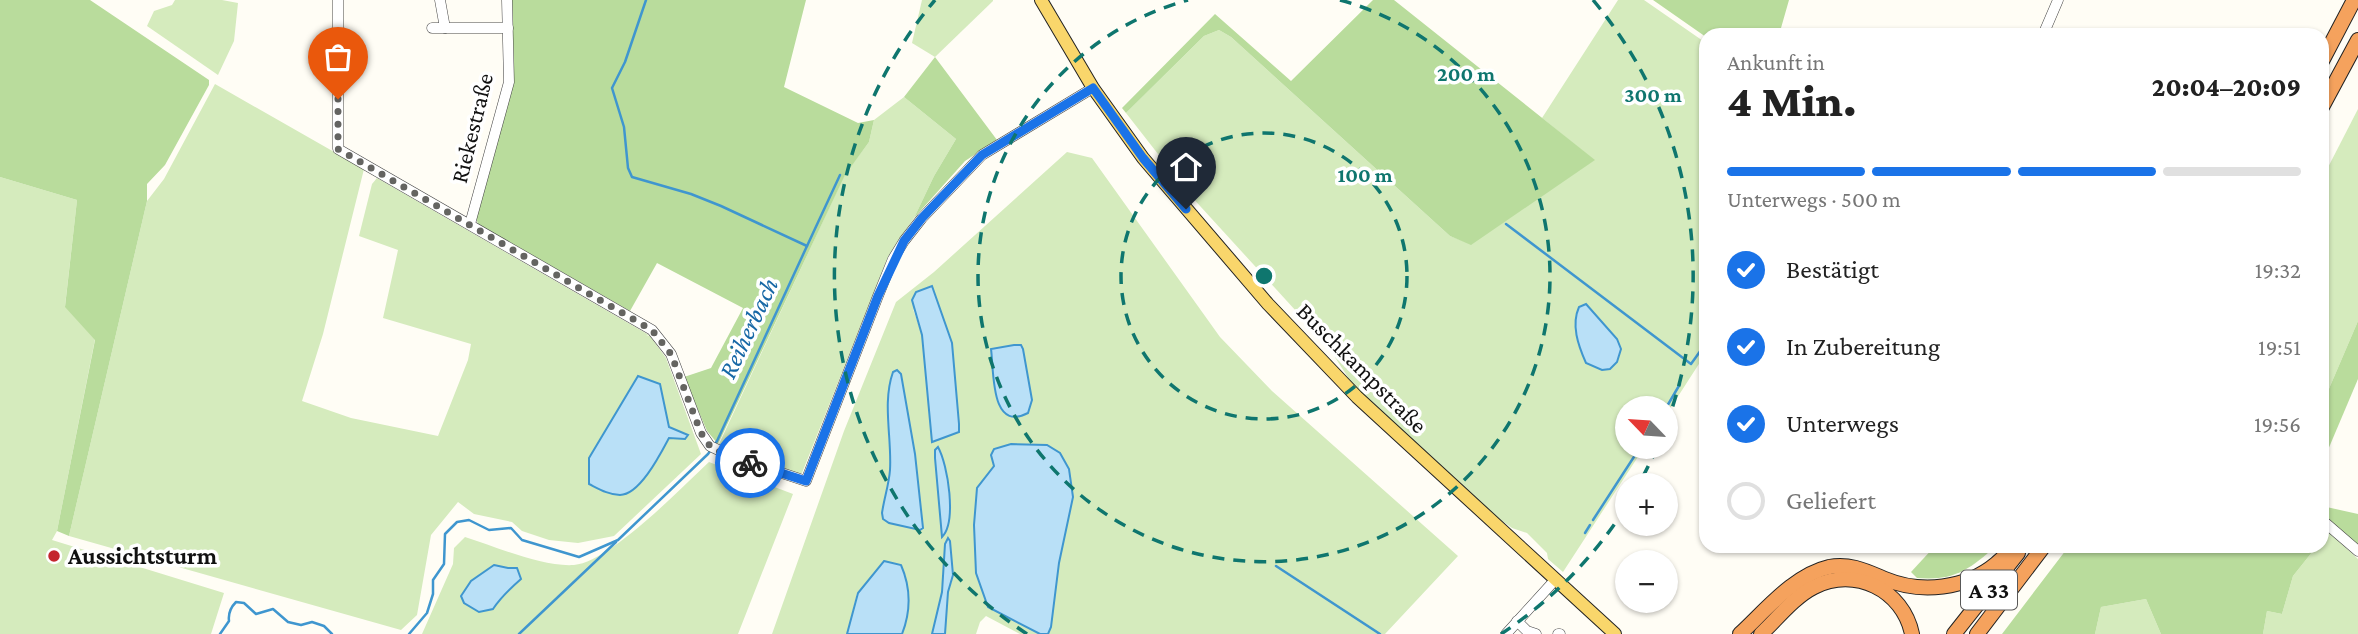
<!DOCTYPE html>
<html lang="de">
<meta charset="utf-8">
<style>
body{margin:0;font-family:"Crimson Pro",serif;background:#f2f2f2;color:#222;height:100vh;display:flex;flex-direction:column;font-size:26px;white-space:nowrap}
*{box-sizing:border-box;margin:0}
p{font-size:23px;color:#767676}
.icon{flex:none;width:38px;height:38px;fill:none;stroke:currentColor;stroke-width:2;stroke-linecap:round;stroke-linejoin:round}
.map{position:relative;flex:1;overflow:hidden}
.details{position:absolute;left:1699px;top:28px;width:630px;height:525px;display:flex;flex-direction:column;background:#fff;border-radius:21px;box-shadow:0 2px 5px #0004}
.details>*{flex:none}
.needle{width:46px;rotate:295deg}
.controls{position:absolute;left:1615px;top:396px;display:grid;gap:14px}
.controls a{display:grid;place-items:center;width:63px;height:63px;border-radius:50%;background:#fff;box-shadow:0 2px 5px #0004;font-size:35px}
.pin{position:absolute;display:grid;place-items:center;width:60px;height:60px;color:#fff;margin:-72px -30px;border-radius:50% 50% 50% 0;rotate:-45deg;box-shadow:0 0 7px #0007}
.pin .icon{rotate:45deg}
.courier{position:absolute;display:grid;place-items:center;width:70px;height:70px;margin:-35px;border:5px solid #1a73e8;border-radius:50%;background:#fff;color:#222;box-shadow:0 2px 9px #0007}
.head em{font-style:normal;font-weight:800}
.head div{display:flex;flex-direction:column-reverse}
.head{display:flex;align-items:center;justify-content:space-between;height:119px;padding:0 28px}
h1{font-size:46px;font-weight:800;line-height:52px}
.bar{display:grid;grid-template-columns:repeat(4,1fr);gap:10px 7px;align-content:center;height:84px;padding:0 28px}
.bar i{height:9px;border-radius:5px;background:#e0e0e0}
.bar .selected{background:#1a73e8}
.bar p{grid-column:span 4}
ol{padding:0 28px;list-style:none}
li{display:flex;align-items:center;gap:21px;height:77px}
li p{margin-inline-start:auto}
li .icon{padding:7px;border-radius:50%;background:#1a73e8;color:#fff;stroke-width:4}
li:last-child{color:#767676}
li i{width:38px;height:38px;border:4px solid #e0e0e0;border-radius:50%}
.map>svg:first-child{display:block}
</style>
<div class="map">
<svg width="2358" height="634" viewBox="0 0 2358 634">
<rect width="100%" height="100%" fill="#fffdf5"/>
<g fill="#d5ebbd" fill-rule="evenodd">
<path d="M175,0h47l16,3 -4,38 -16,34 -71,-49 7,-15 18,-6z"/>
<path d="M922,0h71v1l-58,56 -23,-14z"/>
<path d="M1618,0h26l62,43v310l-40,62v-7h-38v38h17l-82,126 -15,-13 -1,-6 -20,-20 -15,-5 -25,-18 -123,-114 -13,-14 -24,-37 -137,-150 -64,-82 78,-77 15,-6 12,7 219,199 21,8 123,-84 -52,-42zM1586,304l12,14 19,43 -6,8 -9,1z"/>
<path d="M215,84l149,85 -41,165 -21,67 49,17 87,18 30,-76 3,-16 -88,-26 15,-68 -39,-14 13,-52 5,-6 272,157h-3l4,1 16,22 35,96 -87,82 -36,7 -29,-3 -27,-9 -10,-9 -38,-8 -16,-12 -27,33 -14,80 -16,15 -332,-94 78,-335 17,-22zM660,384l9,43 18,8 -2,4 -16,-2 -10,21 -12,17z"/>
<path d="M904,97l52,42 -22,37 -20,42 -26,39 -86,216h-5l-78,-29 126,-270 24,-32 5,-22z"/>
<path d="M2358,109v212l-36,84v-226z"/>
<path d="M1067,152l25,6 128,179 52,54 186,165 -73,78h-337l3,-7 8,-64 -68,-108 3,11 -17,22 -3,37 2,48 12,34 52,27h-20l-34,-18 -6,6 -4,12h-31l3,-42 4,-11 -1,-34 -6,-3 -5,65 -8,25h-30c8,-21 8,-38 3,-60l-26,-6 -22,25 -10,41h-75l72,-203 52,-129 38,-30zM913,309l39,34 7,81 -15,13 -12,4 -10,-106zM991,350l35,20 6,30 -29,12 -8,-20zM897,370l4,4 14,80 5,76 -31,-7 -7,-10c2,-15 7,-29 8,-44 1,-28 -10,-77 7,-99zM935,450c8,20 19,43 15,65 -1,7 -6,15 -8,21z"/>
<path d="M0,177l77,23 -12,106 30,33 -38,192 -5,9 172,53 -13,41h-211z"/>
<path d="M709,462l84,32 -55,140h-316l31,-70 1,-16 11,-11c32,10 76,30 109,28 36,-3 108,-78 135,-103z"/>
<path d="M2329,532l29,27v75h-95l4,-23 15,3 11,-38 24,-30h5v-6z"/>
<path d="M2146,599l15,35h-66l6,-27z"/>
</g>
<g fill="#b9dc9c">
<path d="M0,0h90l119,80v5l-44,80 -18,19v17l-78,335 -12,-5 38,-191 -30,-33 12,-107 -77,-23z"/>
<path d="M512,0h294l-22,87 74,36 16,-3 -5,22 -24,33 -127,269 -11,-13 -23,-54 27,-9 32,-60 -86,-45 -27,48 -152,-87 -2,-6 38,-137z"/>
<path d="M1373,0h21l201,160 -124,85 -21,-9 -219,-199 -12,-7 -15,6 -78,77 -4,-5 93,-94 76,67z"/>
<path d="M1653,0h136l-10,35h-73v2z"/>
<path d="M935,57l62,83 -32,21 -51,57 20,-42 22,-37 -52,-42z"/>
<path d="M2358,321v58l-36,85v-59z"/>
<path d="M2322,506l36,8v32l-36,-32z"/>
<path d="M1935,546h61c-27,24 -42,35 -79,32l-6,-6z"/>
<path d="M2069,546h248l-24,30 -11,38 -15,-3 -4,23h-102l-15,-35 -45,8 -6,27h-93z"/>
</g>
<g fill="#b9e0f7" stroke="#3f96cf" stroke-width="2">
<path d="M932,286l20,57 7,81v8l-27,10 -10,-107 -10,-35 4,-8z"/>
<path d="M1586,304l31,35 4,10 -4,13 -7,7 -8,1 -16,-7c-8,-18 -15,-38 -7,-56z"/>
<path d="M1014,345h7l2,4 9,51 -4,13c-38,20 -34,-43 -37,-64z"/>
<path d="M897,370l4,4 14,80 8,74 -3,2 -31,-7 -6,-4 -1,-6c2,-14 7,-29 8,-43 2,-32 -8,-67 3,-98z"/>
<path d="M638,376l22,8 9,43 19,8 -3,4 -16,-1c-8,15 -29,57 -49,57 -11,0 -21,-6 -31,-11v-26z"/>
<path d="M1011,444l36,1 13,8 9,16 4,28 -14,66 -8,64 -3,7h-8l-52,-27 -12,-34 -2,-48 3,-37 17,-22 -3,-11 3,-6z"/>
<path d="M938,447c10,18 19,75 4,90l-7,-79v-8z"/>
<path d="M948,538l2,3 3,34 -5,17 -3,42h-13l10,-42 3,-48z"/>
<path d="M884,561l17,4c10,23 10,46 1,69h-55l11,-41z"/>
<path d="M494,565l14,3h9l4,11c-8,7 -22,21 -28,30l-14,3 -15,-9 -3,-7 10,-15z"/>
</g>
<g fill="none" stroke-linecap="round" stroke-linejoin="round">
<g stroke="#3f96cf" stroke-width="2.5">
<path d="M1506,224l185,140 15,-21"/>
<path d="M807,246l33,-71"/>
<path d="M1666,408l14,-24"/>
<path d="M1593,520l48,-74"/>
<path d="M1585,533l5,-8"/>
<path d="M1276,566l104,68"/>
<path d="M220,634l9,-13c-1,-8 2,-14 7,-19l8,1 12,11 17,-5 15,13 13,3 11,-3 12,4 8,8"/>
<path d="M409,634l18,-21 6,-19v-14l11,-16 1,-30 12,-12 12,-2 20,10 22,-2 11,12 57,17 39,-17 90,-86 9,-13 90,-195 -86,-40 -30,-12 -59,-17 -4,-9 -4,-41 -12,-39 13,-26 21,-62"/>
<path d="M519,634l97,-92"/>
</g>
<defs>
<g id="minor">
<path d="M338,0v149l314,181 19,24 30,79 9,13 23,11 73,24 72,-185 15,-37 11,-18 18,-23 60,-63 111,-67"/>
<path d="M440,0l5,28"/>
<path d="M432,28h76"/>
<path d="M2043,35l15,-35"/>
<path d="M470,224l39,-142 -2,-82"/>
<path d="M2322,520l36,31"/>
<path d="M1517,621l10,10 9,3"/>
<path d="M1506,634l49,-54"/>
<path d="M1558,634h2"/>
</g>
<path id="major" d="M1041,0l52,88 50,70 125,146 89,93 258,237"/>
<g id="highway">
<path d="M2322,61l32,-61"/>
<path d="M2322,107l36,-67"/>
<path d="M1740,634c25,-23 54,-59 89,-67 21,-4 37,4 56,12 36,15 81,10 111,-15 7,-6 13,-12 20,-18"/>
<path d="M1761,634c16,-15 33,-37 53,-47 41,-21 89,3 98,47"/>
<path d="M1954,634l64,-81"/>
<path d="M1977,634l67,-88"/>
</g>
</defs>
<use href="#minor" stroke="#444" stroke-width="11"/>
<use href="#major" stroke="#222" stroke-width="14"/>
<use href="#highway" stroke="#222" stroke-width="16"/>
<use href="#minor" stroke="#fff" stroke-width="10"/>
<use href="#major" stroke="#f9d66b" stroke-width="12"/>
<use href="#highway" stroke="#f5a25d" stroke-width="14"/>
</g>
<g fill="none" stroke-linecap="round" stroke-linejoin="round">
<path stroke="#646461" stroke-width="7" stroke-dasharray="0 12.6" d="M338,99v50l314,181 19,24 30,79 9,13 10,6 30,11"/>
<path stroke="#1a73e8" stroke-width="9" d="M750,463l56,18 72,-185 26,-55 18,-23 60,-63 111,-67 50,70 43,51"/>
</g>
<g fill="none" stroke="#0f766e" stroke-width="3.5" stroke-dasharray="12 9">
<circle cx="1264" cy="276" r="143"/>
<path d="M1340 0A286 286 0 1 1 1188 0"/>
<path d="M1657 447A429 429 0 0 1 1639 484M1626 507A429 429 0 0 1 1501 634M1027 634A429 429 0 0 1 935 0M1593 0A429 429 0 0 1 1667 423"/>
</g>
<circle fill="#c4262e" stroke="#fff" stroke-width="2.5" cx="54" cy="556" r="7"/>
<g text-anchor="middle" stroke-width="7" stroke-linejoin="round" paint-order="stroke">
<rect fill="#fff" stroke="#585858" stroke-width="2" x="1961" y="570.5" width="56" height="39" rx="5"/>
<g font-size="23" font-weight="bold" fill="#111">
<text x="1989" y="598">A 33</text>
</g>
<g font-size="24" fill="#111" stroke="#fff">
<text transform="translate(472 128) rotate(-76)" y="8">Riekestraße</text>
<text transform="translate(1362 368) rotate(45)" y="8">Buschkampstraße</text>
</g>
<g font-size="24" font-weight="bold" fill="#111" stroke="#fff" text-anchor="start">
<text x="68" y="564">Aussichtsturm</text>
</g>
<g font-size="26" font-style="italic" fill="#1768a6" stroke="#fff">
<text transform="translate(748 328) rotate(-65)" y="9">Reiherbach</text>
</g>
</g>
<circle cx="1264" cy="276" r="10" fill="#0f766e" stroke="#fff" stroke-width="3.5"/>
<g font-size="21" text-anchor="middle" font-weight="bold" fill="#0f766e" stroke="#fff" stroke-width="7" stroke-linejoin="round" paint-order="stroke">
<text x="1466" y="81">200 m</text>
<text x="1653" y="102">300 m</text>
<text x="1365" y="182">100 m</text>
</g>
</svg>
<div class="controls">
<a><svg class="needle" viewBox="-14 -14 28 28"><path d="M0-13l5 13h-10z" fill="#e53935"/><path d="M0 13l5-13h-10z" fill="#767676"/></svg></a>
<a>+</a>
<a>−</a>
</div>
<div class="pin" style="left:338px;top:99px;background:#ea580c"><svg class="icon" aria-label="bag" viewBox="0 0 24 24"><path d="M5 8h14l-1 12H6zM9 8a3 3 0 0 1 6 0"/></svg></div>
<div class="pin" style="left:1186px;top:209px;background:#1f2937"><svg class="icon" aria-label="home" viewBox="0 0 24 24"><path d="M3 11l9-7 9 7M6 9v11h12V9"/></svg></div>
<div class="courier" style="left:750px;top:463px"><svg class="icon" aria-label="bike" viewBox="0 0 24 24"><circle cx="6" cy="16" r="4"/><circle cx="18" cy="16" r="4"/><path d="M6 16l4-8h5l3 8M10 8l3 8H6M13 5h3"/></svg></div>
<section class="details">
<div class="head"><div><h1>4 Min.</h1><p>Ankunft in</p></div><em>20:04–20:09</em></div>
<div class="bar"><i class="selected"></i><i class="selected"></i><i class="selected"></i><i></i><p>Unterwegs · 500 m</p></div>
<ol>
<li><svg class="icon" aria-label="check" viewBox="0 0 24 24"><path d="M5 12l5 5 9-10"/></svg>Bestätigt<p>19:32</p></li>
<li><svg class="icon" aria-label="check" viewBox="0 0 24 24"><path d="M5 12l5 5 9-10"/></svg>In Zubereitung<p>19:51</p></li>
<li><svg class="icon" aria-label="check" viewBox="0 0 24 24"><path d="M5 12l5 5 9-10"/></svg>Unterwegs<p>19:56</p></li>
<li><i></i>Geliefert</li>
</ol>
</section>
</div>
